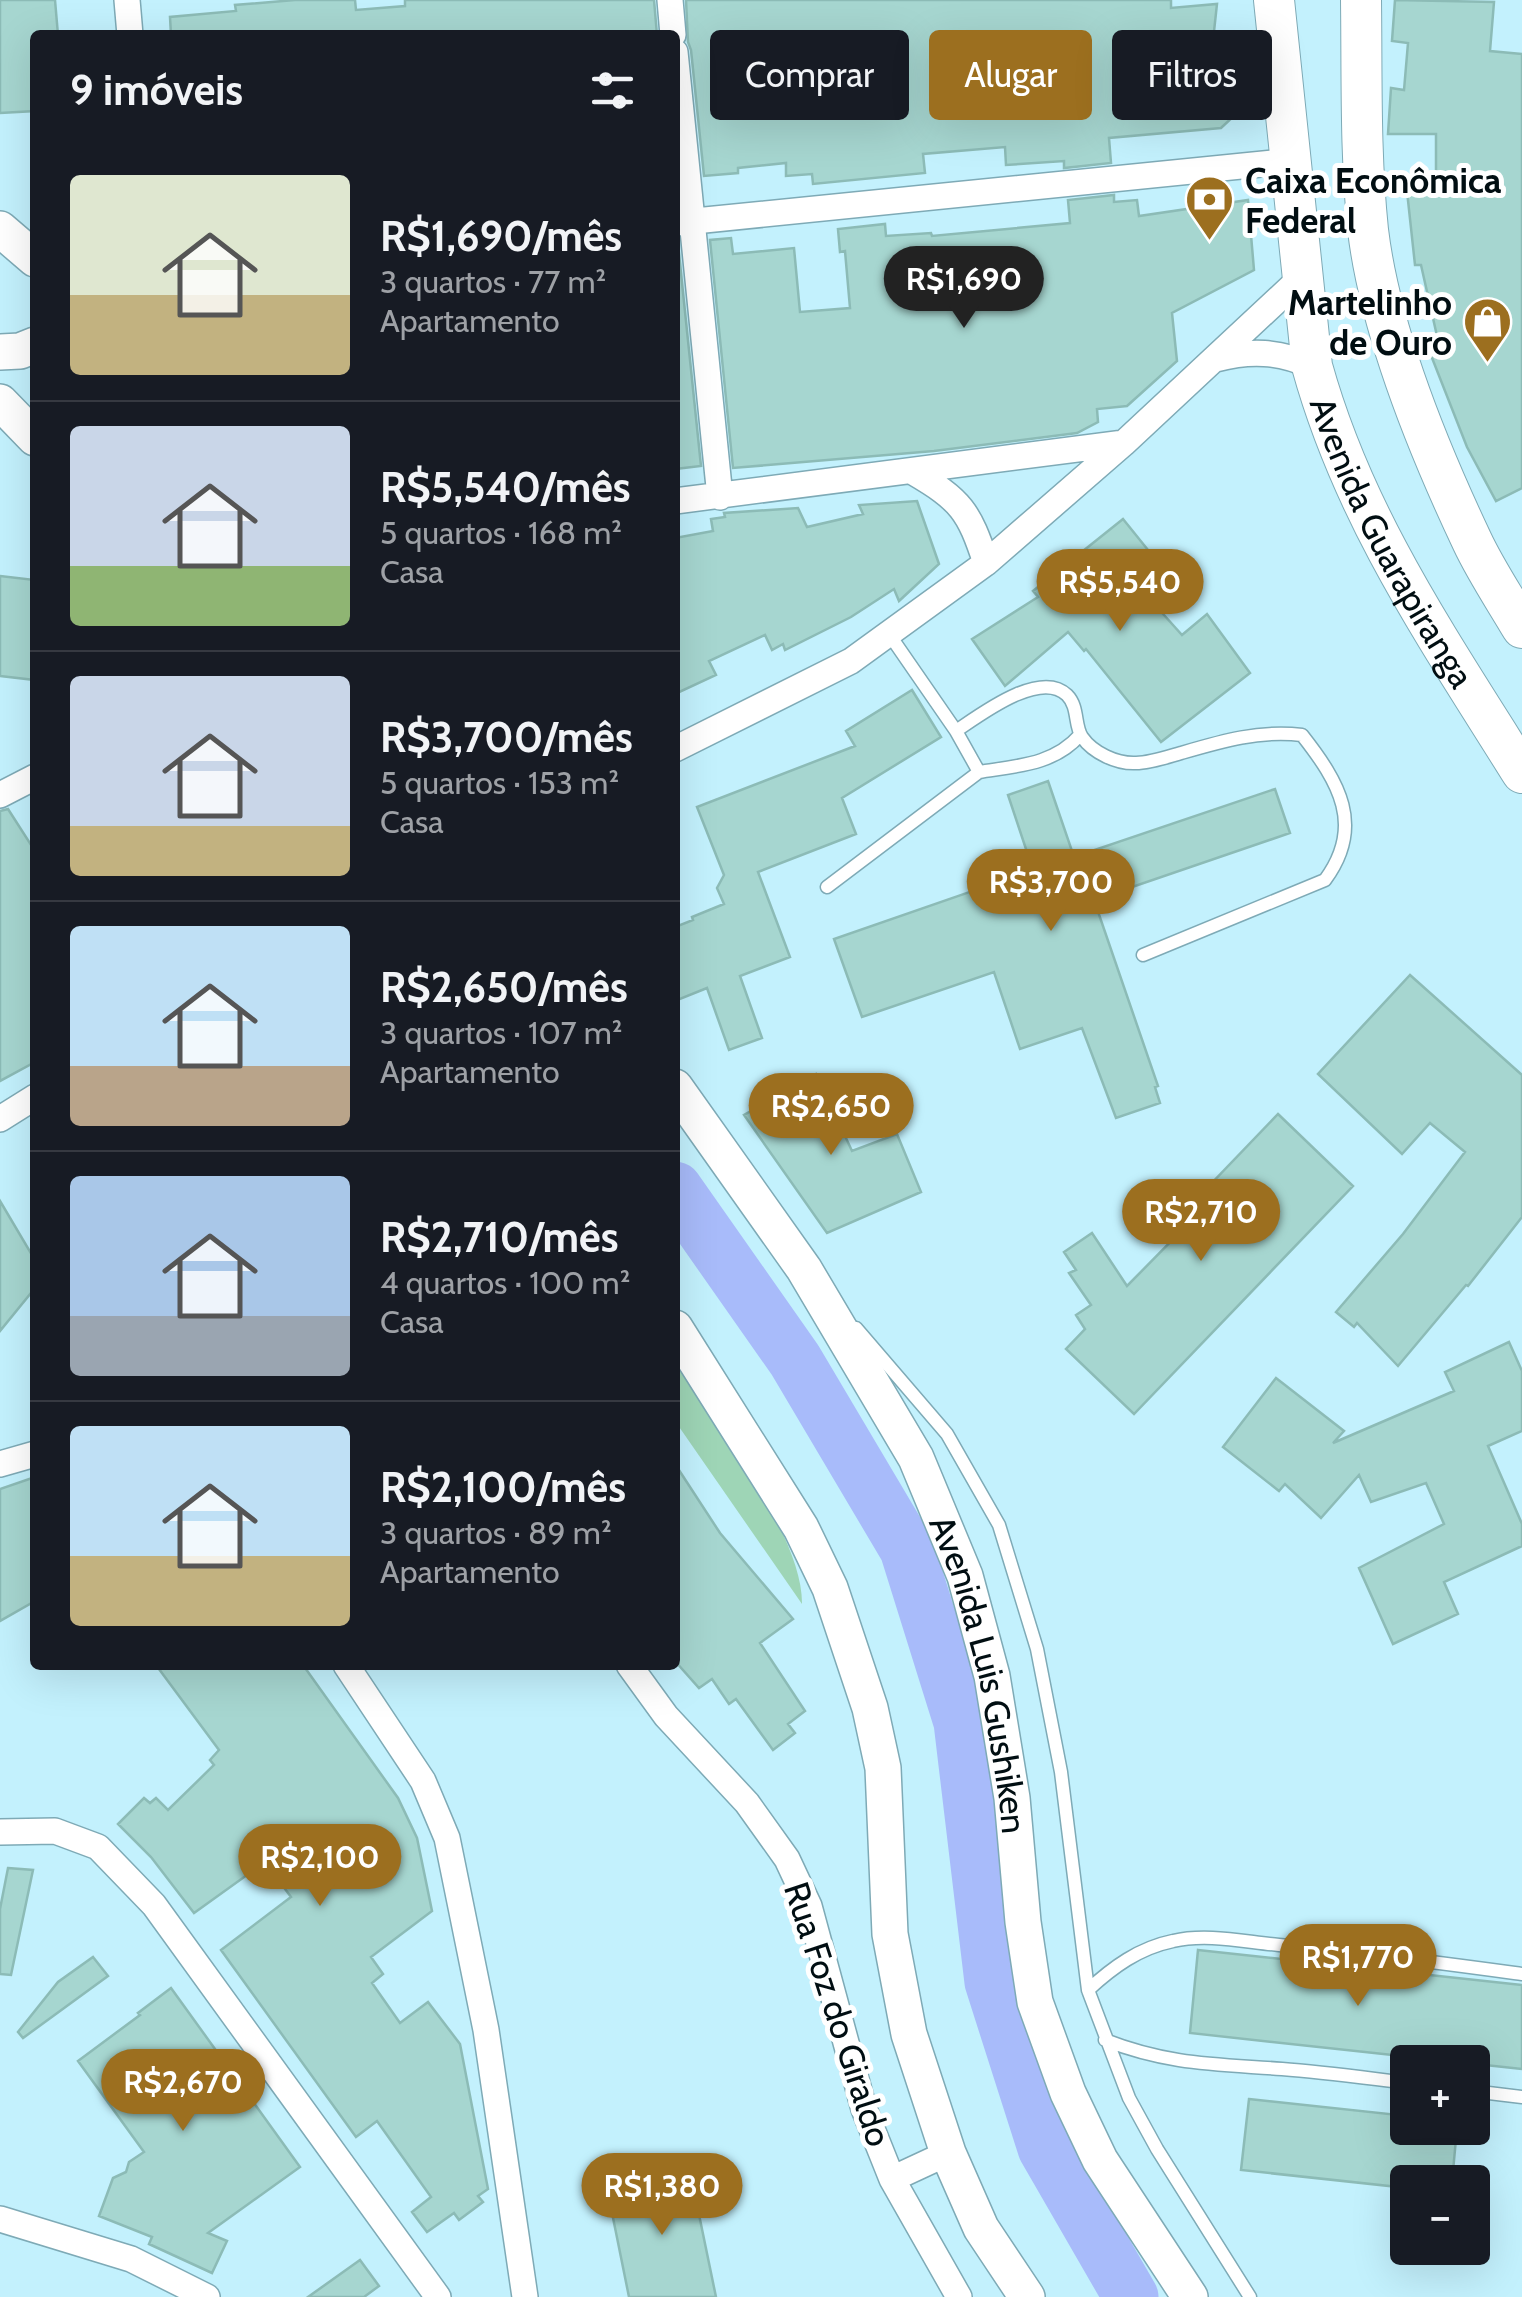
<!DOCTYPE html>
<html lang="pt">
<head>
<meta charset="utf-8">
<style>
  body { margin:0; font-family:Cabin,sans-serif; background:#20242c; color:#f1f3f6; height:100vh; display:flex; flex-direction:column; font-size:38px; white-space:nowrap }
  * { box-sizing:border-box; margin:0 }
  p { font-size:32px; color:#9ea1a6 }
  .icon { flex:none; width:55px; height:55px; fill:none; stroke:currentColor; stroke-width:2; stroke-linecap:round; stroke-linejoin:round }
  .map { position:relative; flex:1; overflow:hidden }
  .panel { position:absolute; left:30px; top:30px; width:650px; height:1640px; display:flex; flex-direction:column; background:#171b24; border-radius:10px; box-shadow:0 10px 40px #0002 }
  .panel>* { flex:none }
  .hud { position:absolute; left:710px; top:30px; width:660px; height:90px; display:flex; gap:20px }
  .tools { position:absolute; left:1390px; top:2045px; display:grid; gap:20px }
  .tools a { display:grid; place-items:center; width:100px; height:100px; border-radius:10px; background:#171b24; box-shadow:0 10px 40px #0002; font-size:50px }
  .price { position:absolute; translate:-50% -85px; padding:0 22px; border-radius:35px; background:#9c6f1f; color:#fff; font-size:32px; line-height:65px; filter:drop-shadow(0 2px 5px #0008) }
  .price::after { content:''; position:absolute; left:50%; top:60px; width:30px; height:22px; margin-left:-15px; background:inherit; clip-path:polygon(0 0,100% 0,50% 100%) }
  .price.current { background:#222; color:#fff }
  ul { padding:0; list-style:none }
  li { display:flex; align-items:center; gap:30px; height:250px; padding:0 40px }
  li+li { border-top:2px solid #363941 }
  li span { display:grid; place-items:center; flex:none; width:280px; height:200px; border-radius:10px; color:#555 }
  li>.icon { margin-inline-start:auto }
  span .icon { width:120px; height:120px; fill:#fffc; stroke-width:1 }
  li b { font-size:42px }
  h2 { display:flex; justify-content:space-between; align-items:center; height:120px; padding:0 40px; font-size:42px }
  .tag { padding:0 35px; border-radius:10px; background:#171b24; box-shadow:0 10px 40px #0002; font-size:35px; line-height:90px }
  .tag.current { background:#9c6f1f; color:#fff }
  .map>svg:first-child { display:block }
  .green { fill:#9ed5b6 }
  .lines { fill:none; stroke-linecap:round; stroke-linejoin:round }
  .river { stroke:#a8bbfa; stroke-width:55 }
  .building { fill:#a6d6d0; stroke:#8cbbb6; stroke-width:2.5 }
  .lane-casing { stroke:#7eaab6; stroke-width:15 }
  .street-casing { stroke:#7eaab6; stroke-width:28 }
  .secondary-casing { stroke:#7eaab6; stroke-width:38 }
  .primary-casing { stroke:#7eaab6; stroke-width:42 }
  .lane { stroke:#fff; stroke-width:12 }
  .street { stroke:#fff; stroke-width:25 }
  .secondary { stroke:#fff; stroke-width:35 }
  .primary { stroke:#fff; stroke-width:40 }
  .labels { text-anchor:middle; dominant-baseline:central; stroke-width:10; stroke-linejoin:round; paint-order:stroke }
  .poi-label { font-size:35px; font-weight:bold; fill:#010e12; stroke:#fff; text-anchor:start }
  .street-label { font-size:35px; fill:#010e12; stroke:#fff }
</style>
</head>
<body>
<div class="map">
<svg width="1522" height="2297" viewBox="0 0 1522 2297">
  <rect width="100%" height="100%" fill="#c3f1fd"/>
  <path class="green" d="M675 1363C714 1420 803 1536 802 1604L675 1421Z"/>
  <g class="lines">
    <path class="river" d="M675 1189 795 1360 907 1549 961 1722 992 1982 1045 2148 1131 2297"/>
  </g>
  <path class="building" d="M0 0H55L58 35H35V111L0 113Z
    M295 0H355L356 10 405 6V0H654L657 35H171L170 17 236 11 235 5Z
    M686 0H1171V8L1217 4 1210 68 1231 70 1237 113 1221 128 1109 138 1111 163 1064 168V161L1006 165 1005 147 923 154 925 173 813 184 812 174 786 176V163L738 168V173L704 176 691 50 688 42Z
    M1395 0 1494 2 1490 51 1522 54V488L1496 501 1467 447 1425 340 1437 336 1421 265H1415L1406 182H1436V134H1388L1391 88 1404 90 1408 43 1392 41Z
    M1114 195V202L1137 200 1139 216 1248 200 1254 270 1172 313 1177 361 1127 406 1097 409 1098 422 1077 433 934 451 733 468 710 240 731 238 733 254 794 248 800 312 850 308 845 251 840 252 838 229 885 224 886 236 931 233 932 236 1070 223 1068 200Z
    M675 244H678L701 466 675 469Z
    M917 501 939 564 899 601 894 589 851 617 785 650 783 644 772 650 765 635 709 661 716 675 675 694V538L713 531 711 519 725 517 724 513 798 508 807 527 863 514 859 505Z
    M1123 519 1169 576 1146 595 1182 635 1207 614 1250 673 1161 742 1086 649 1084 651 1068 632 1005 686 972 639 1038 597 1033 591Z
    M0 576 35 580V680L0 676Z
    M912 690 941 737 842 798 856 834 758 872 790 957 740 976 762 1038 729 1050 707 988 675 1001V927L693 920 692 917 724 904 717 888 724 875 697 807 855 746 846 731Z
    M1048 781 1074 857 1275 789 1290 833 1094 900 1158 1086 1155 1087 1160 1103 1116 1118 1082 1028 1020 1049 994 972 862 1017 834 939 1033 870 1008 795Z
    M8 809 35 851V1062L0 1081V811Z
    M1410 975 1522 1075V1217L1468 1286 1466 1285 1398 1366 1357 1323 1354 1327 1336 1312 1403 1234 1465 1152 1430 1123 1402 1154 1318 1074Z
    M816 1074 852 1151 897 1134 921 1192 827 1233 744 1115Z
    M1278 1114 1353 1186 1134 1414 1066 1349 1085 1329 1076 1315 1091 1305 1069 1273 1076 1270 1064 1252 1092 1233 1127 1286 1192 1220 1184 1212Z
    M0 1201 35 1260V1288L0 1331Z
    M1509 1342 1522 1371V1431L1488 1446 1522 1524V1546L1444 1582 1458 1614 1393 1644 1359 1568 1444 1524 1426 1483 1371 1502 1359 1475 1321 1518 1285 1484 1279 1491 1223 1447 1276 1378 1344 1431 1333 1443 1454 1391 1445 1372Z
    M675 1464 720 1533 793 1619 760 1643 805 1711 788 1724 795 1733 773 1750 736 1699 729 1704 712 1679 699 1688 675 1661Z
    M35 1477V1601L0 1621V1489Z
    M156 1665H303L398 1798 417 1838 432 1911 371 1957 383 1974 372 1983 400 2023 428 2002 460 2044 488 2189 478 2196 483 2202 459 2220 454 2213 427 2232 412 2212 431 2197 377 2121 356 2137 221 1950 291 1897 265 1862 194 1913 151 1857 118 1824 144 1798 150 1803 156 1798 168 1810 214 1765 210 1760 219 1750Z
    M8 1868 33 1870 11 1975 0 1974V1909Z
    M1198 1950 1522 1985V2069L1190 2033Z
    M93 1957 108 1976 23 2038 18 2032 58 1982Z
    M171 1988 300 2167 208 2233 227 2241 212 2273 149 2244 152 2237 99 2216 113 2178 126 2172 129 2162 144 2152 78 2061 140 2015 138 2013Z
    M1249 2099 1408 2116V2128H1457L1452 2182H1408V2188L1241 2170Z
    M690 2171 716 2297H629L607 2188Z
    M360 2260 379 2286 364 2297H308Z"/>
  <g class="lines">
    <defs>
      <path id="lane" d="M889 634 956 731 979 772C1016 766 1054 765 1080 735
        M956 731C980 715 1040 669 1067 695 1079 707 1074 725 1082 737 1093 753 1117 764 1136 763 1150 763 1167 757 1181 753 1222 741 1259 730 1302 735 1339 782 1365 826 1325 880L1143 955
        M827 887 979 772
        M856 1328 947 1434 999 1525 1037 1649 1061 1772 1088 1990 1129 2098 1157 2149 1250 2297
        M1088 1990C1113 1967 1139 1948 1173 1941 1207 1933 1245 1942 1279 1945 1361 1952 1441 1963 1522 1974
        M1105 2040C1169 2065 1216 2064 1282 2069 1324 2072 1366 2078 1408 2083
        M1472 2091 1522 2097"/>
      <path id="street" d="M127 0 130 35
        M670 0 673 35
        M675 52 720 497
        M675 223 1292 161
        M1216 359C1250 350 1279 351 1312 366
        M913 472C961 500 969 511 986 563
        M675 501 1124 443
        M675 749 851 661 986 563 1124 443 1303 276
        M0 795 35 777
        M0 1119 35 1097
        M0 1464 35 1454
        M346 1665 423 1781 447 1838 486 2030 525 2297
        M629 1665 666 1716 747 1803 787 1859 809 1906 864 2109 892 2179 959 2297
        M0 1832 55 1831 98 1847 154 1905 438 2297
        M892 2179 948 2153
        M0 2219 131 2259 207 2297"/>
      <g id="secondary">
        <path d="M0 229 35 259"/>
        <path d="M0 352 20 351 35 345"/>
        <path d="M0 402 35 438"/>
        <path id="s1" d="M675 1087 804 1269 916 1458 965 1576 992 1676 1012 1798 1023 1922 1035 2002 1068 2093 1100 2160 1190 2297"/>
        <path d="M675 1328 801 1528 830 1588 870 1708 883 1768 890 1934 909 2034 948 2153 981 2228 1027 2297"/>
      </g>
      <g id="primary">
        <path id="s2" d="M1274 0 1312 366C1354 518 1439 640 1522 773"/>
        <path d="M1361 0C1362 76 1360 154 1368 230 1380 330 1429 450 1472 541 1486 571 1505 599 1522 628"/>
      </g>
    </defs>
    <use href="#lane" class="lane-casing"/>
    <use href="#street" class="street-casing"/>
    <use href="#secondary" class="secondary-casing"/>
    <use href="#primary" class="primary-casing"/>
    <use href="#lane" class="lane"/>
    <use href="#street" class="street"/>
    <use href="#secondary" class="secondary"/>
    <use href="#primary" class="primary"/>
  </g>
  <defs>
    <symbol id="bank-pin" viewBox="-11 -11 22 30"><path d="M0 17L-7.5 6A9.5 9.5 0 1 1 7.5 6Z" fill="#9c6f1f" stroke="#fff"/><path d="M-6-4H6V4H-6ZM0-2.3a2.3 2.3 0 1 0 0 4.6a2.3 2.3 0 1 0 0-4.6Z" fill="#fff"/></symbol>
    <symbol id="shop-pin" viewBox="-11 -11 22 30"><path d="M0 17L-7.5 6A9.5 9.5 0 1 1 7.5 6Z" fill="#9c6f1f" stroke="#fff"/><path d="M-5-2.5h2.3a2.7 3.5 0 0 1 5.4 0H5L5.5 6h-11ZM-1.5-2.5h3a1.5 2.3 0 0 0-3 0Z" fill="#fff"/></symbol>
  </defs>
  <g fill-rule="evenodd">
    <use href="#bank-pin" x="1182" y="172" width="55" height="75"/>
    <use href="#shop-pin" x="1460" y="294" width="55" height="75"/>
  </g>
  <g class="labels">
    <g class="poi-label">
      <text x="1245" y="180">Caixa Econômica<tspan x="1245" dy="40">Federal</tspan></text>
      <text x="1452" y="302" text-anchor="end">Martelinho<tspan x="1452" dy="40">de Ouro</tspan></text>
    </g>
    <g class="street-label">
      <text stroke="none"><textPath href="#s2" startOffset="562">Avenida Guarapiranga</textPath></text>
      <text stroke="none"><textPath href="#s1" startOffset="670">Avenida Luis Gushiken</textPath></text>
      <text transform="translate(838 2014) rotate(72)">Rua Foz do Giraldo</text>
    </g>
  </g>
</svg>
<div class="tools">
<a>+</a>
<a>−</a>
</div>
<b class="price current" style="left:964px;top:331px">R$1,690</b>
<b class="price" style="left:1120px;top:634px">R$5,540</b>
<b class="price" style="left:1051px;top:934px">R$3,700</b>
<b class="price" style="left:831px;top:1158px">R$2,650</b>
<b class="price" style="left:1201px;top:1264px">R$2,710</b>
<b class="price" style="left:320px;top:1909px">R$2,100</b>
<b class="price" style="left:1358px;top:2009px">R$1,770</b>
<b class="price" style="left:183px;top:2134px">R$2,670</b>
<b class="price" style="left:662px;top:2238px">R$1,380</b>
<div class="hud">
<a class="tag">Comprar</a>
<a class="tag current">Alugar</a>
<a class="tag">Filtros</a>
</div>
<section class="panel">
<h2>9 imóveis<svg class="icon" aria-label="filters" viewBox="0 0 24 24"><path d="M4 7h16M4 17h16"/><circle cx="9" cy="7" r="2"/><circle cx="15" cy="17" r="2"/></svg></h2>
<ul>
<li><span style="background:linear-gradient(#dfe7d0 60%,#c2b280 0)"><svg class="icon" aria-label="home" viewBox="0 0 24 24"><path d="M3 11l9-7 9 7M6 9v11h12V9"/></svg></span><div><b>R$1,690/mês</b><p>3 quartos · 77 m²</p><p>Apartamento</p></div></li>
<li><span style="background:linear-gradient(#c9d6e8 70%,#8fb573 0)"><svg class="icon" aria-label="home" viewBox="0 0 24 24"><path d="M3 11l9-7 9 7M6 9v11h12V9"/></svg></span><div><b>R$5,540/mês</b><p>5 quartos · 168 m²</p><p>Casa</p></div></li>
<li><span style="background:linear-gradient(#c9d6e8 75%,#c2b280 0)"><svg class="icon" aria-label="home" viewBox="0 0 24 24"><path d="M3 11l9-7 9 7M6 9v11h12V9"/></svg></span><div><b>R$3,700/mês</b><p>5 quartos · 153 m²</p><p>Casa</p></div></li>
<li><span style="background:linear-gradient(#bfe0f5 70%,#b9a48a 0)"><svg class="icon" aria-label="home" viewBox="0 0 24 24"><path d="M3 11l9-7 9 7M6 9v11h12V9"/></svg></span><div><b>R$2,650/mês</b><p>3 quartos · 107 m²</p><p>Apartamento</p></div></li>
<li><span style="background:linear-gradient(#a9c7e8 70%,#9aa5b1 0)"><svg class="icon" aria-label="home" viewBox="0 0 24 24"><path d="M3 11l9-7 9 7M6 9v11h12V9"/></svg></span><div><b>R$2,710/mês</b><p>4 quartos · 100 m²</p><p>Casa</p></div></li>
<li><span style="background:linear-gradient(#bfe0f5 65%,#c2b280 0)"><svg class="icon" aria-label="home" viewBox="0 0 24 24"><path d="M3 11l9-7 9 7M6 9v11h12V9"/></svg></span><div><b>R$2,100/mês</b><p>3 quartos · 89 m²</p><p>Apartamento</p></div></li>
</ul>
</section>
</div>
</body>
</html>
